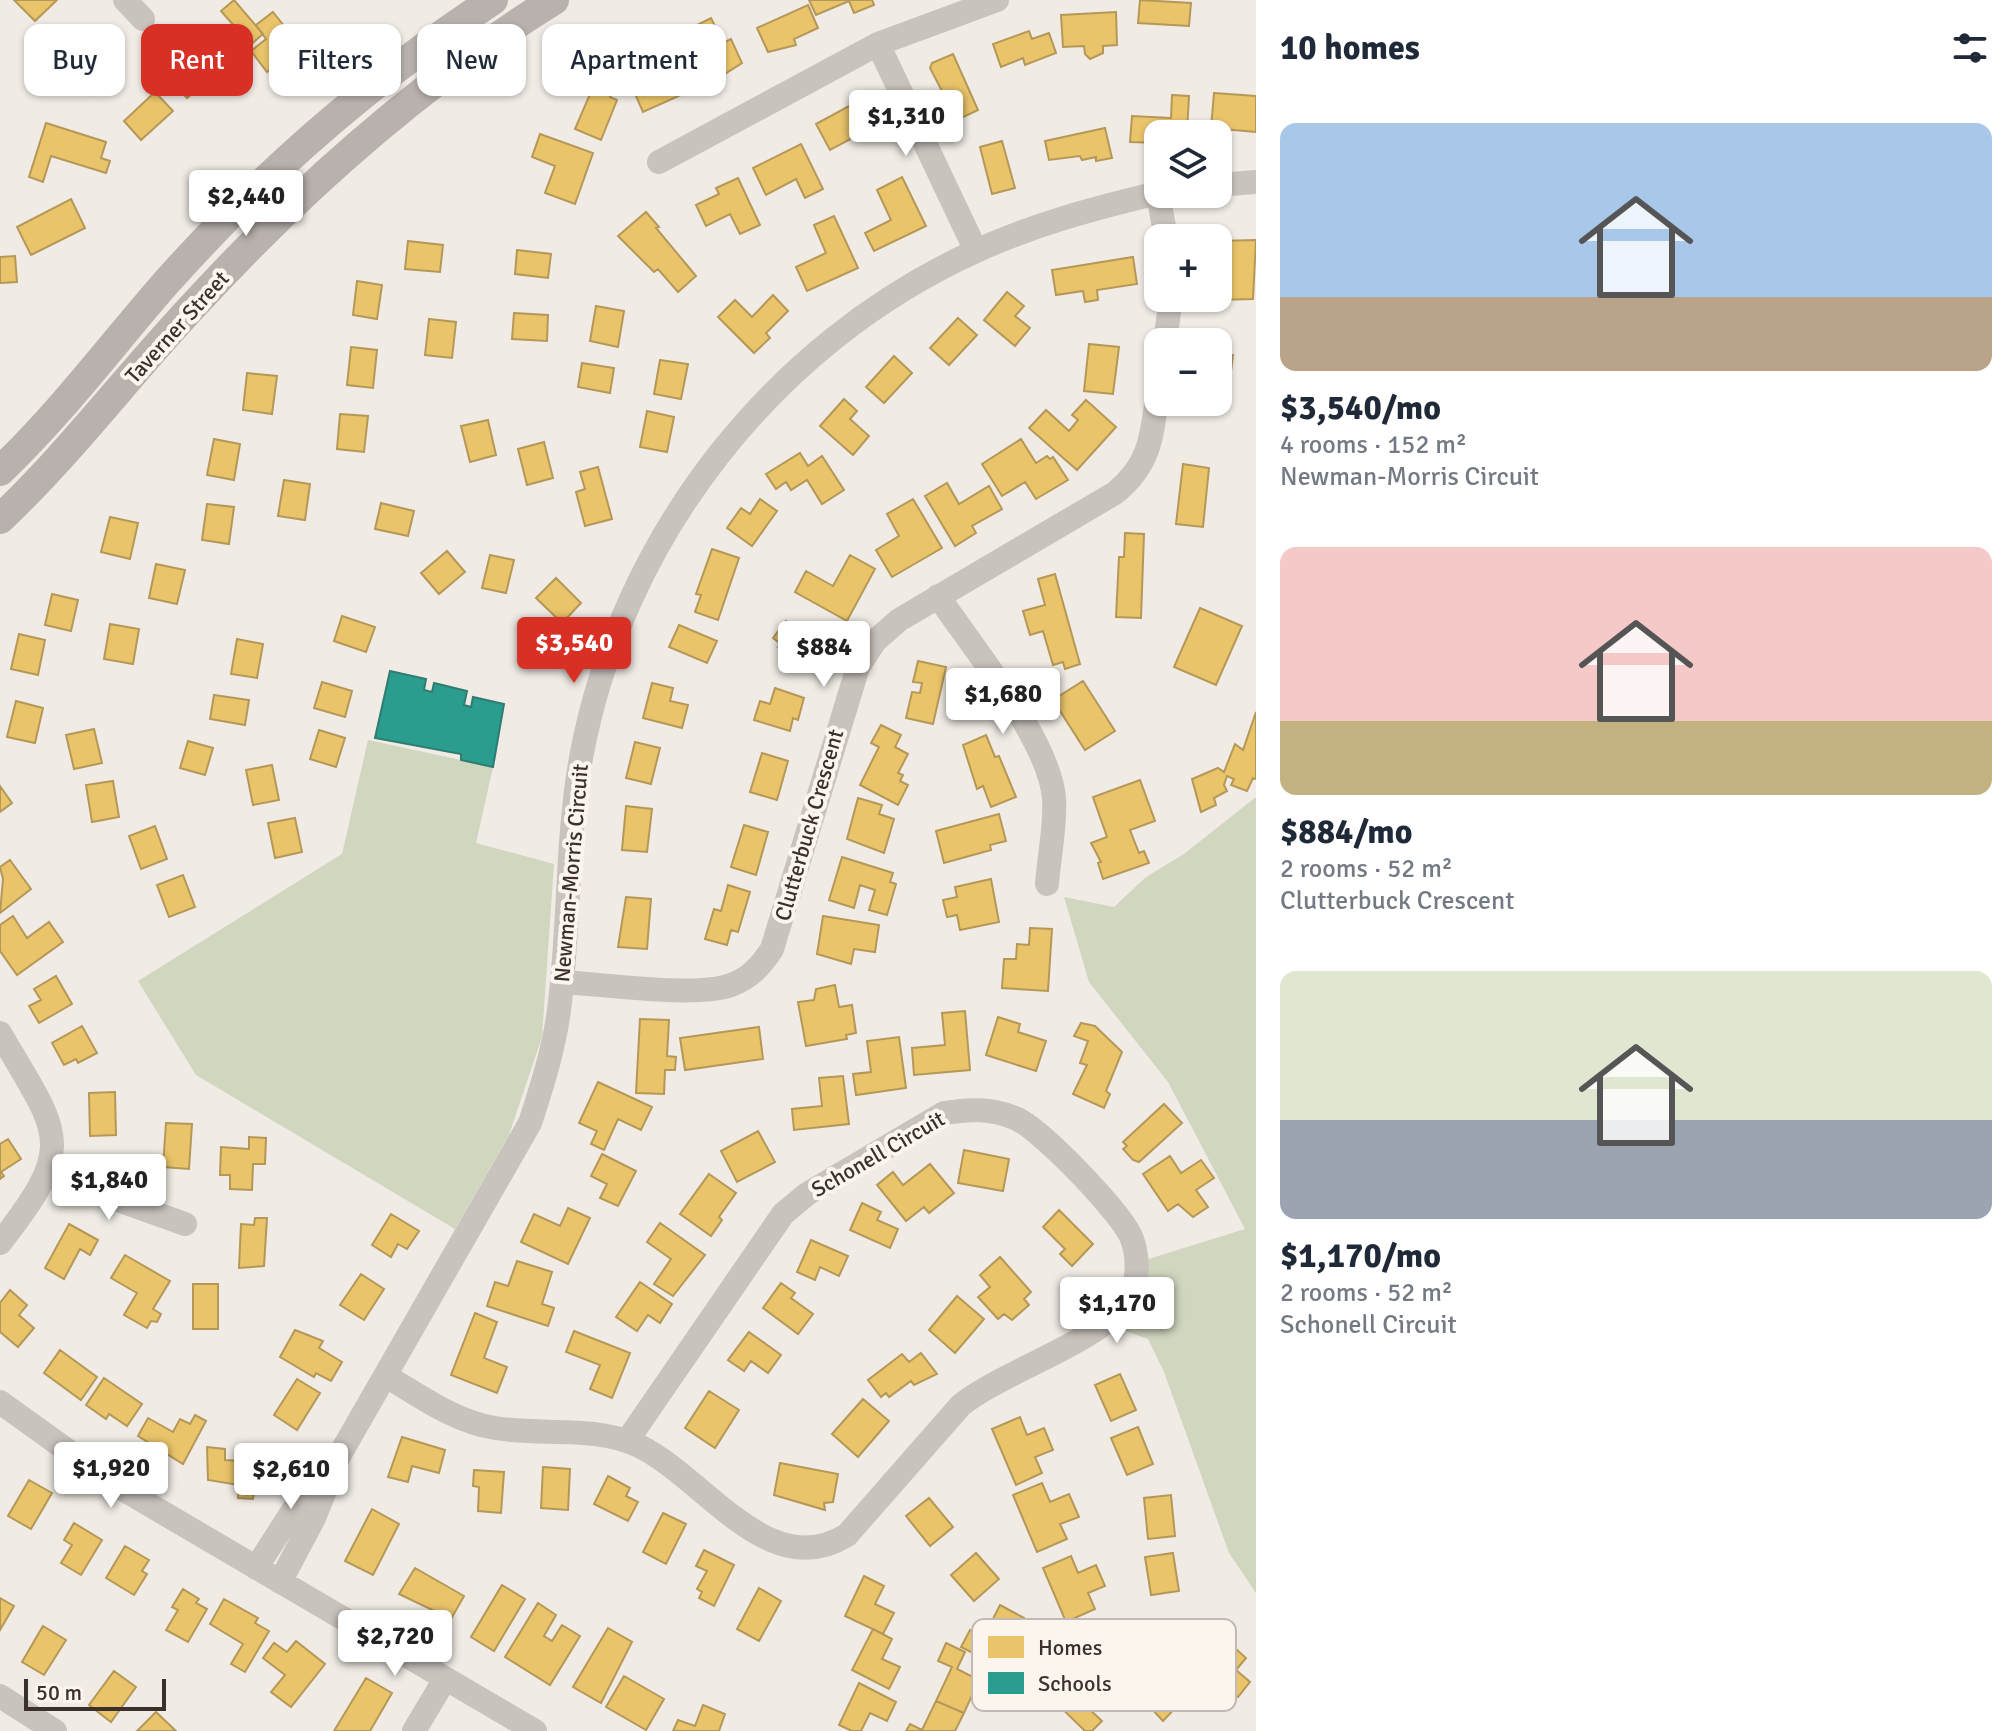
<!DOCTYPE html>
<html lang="en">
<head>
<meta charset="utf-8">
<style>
  body { margin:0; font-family:Signika,sans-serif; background:#f6f6f7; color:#1f2937; height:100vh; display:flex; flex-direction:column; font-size:30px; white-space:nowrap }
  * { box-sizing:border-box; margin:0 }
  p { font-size:26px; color:#747a83 }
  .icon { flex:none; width:44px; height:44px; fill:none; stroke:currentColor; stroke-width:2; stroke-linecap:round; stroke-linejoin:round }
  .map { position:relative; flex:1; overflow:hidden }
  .details { display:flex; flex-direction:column; background:#fff; width:760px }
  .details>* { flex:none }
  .guide { position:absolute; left:24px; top:24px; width:760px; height:72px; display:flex; gap:16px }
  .buttons { position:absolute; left:1144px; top:120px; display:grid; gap:16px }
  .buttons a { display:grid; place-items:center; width:88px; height:88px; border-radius:16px; background:#fff; box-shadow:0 2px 6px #0004; font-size:40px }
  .scale { position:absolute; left:24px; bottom:20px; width:142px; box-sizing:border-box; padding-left:8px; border:4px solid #3b302b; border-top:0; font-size:22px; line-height:28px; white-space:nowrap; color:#3b302b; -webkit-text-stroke:6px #fbf5ee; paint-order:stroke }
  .price { position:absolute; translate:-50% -68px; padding:0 18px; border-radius:8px; background:#fff; color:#222; font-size:26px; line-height:52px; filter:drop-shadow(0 2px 4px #0008) }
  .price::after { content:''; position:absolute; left:50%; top:48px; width:24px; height:18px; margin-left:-12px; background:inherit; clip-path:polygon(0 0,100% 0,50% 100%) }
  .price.current { background:#d93025; color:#fff }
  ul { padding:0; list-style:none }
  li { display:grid; align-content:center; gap:16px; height:424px; padding:0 24px }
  li span { display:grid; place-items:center; height:248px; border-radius:16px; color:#555 }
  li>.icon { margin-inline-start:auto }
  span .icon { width:144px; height:144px; fill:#fffc; stroke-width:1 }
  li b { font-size:34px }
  h2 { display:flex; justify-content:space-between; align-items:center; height:96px; padding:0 24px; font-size:34px }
  .tag { padding:0 28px; border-radius:16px; background:#fff; box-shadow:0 2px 6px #0004; font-size:28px; line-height:72px }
  .tag.current { background:#d93025; color:#fff }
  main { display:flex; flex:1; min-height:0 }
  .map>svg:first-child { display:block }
  .green { fill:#d1d6bf }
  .homes { fill:#e9c46a; stroke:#b59857; stroke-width:2 }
  .schools { fill:#2a9d8f; stroke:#2f7c71; stroke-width:2 }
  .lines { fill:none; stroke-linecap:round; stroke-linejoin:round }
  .minor { stroke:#c9c3be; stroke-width:24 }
  .major { stroke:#b8b1ad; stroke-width:30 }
  .labels { text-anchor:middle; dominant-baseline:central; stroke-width:8; stroke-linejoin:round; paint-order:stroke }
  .street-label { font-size:22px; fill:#3b302b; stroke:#fbf5ee }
  .key { fill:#fbf5ee; stroke:#c1bab4; stroke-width:2 }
  .key-label { font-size:22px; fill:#3b302b }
</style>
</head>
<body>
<main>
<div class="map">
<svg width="1256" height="1731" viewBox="0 0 1256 1731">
  <rect width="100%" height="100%" fill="#f0ebe5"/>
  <path class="green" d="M368 740 493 767 476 843 554 864 542 1037 509 1135 455 1229 196 1075 138 981 342 854Z
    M1256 797V1593L1229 1553 1164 1372 1148 1339 1112 1326 1142 1261 1245 1229 1168 1082 1089 982 1064 897 1114 907 1146 877 1184 854Z"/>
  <path class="homes" d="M14 0H57L35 21Z
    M234 0 263 34 238 56 223 39 236 28 221 11Z
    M809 0H872L874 5 854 13 849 1 816 15Z
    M1140 0 1191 3 1189 26 1138 23Z
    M808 5 818 28 794 39 796 45 768 52 757 28Z
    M273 12 300 46 267 72 251 51 266 39 256 25Z
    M1116 12 1117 45 1103 46V53L1090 59 1085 54 1084 46 1063 47 1061 15Z
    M711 18 723 43 731 39 742 63 712 82 687 30Z
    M1029 31 1032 39 1049 33 1056 53 1025 65 1023 58 1001 67 993 44Z
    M85 35 119 72 93 95 59 59Z
    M672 45 692 90 643 112 632 87 653 78 644 58Z
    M198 53 216 72 187 98 170 79Z
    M953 54 978 110 957 120 930 68 932 63Z
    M596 80 614 88 610 97 617 100 601 140 575 129Z
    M155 92 173 111 141 140 124 121Z
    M1214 93 1256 96V132L1211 128Z
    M1172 95 1189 96 1187 131 1182 134H1158V143L1130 142 1132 116 1171 118Z
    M860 100 875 126 830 150 816 124Z
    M46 123 106 142 101 158 110 161 106 173 51 156 43 182 29 177Z
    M1105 128 1112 158 1096 161V157L1082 160 1080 156 1049 160 1045 141Z
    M540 134 593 153 575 204 545 193 555 166 532 157Z
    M1002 141 1015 188 992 194 980 147Z
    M801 144 823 189 805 198 796 179 766 195 753 168Z
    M902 177 926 226 874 251 865 233 891 220 877 190Z
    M738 178 760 225 740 234 730 214 706 226 696 205 719 194 716 188Z
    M71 199 85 228 31 255 17 227Z
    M646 212 659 227 656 228 696 276 678 292 658 269 654 272 618 236Z
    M834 216 858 268 807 291 796 267 826 253 814 225Z
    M1256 240 1253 299 1216 300 1218 285H1224V264H1218V241Z
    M408 241 443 245 440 272 405 269Z
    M517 250 551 254 548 278 515 274Z
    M15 256 17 282 0 283V257Z
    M1133 257 1137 284 1097 290 1098 300 1085 302 1083 291 1056 295 1052 270Z
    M357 281 382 285 377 319 353 315Z
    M1007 292 1024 306 1015 316 1030 328 1015 346 984 320Z
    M773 295 788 311 766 333 770 338 754 353 718 317 735 300 752 317Z
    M596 306 624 311 618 347 590 341Z
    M514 313 548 315 547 341 512 339Z
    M958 318 977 335 949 365 930 348Z
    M429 319 456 322 452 358 425 355Z
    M1089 344 1119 347 1113 394 1084 391Z
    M351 347 377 350 373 388 347 385Z
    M1218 353 1233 355 1228 395 1218 394Z
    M894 356 912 373 884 403 866 387Z
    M660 360 688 364 681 399 654 394Z
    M582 363 614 368 610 393 578 387Z
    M247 373 277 376 272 414 243 410Z
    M844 399 857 411 850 419 869 436 853 455 820 426Z
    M1086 400 1116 427 1077 470 1029 428 1046 410 1069 431 1078 420 1072 415Z
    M1192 402H1217L1216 415 1191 412Z
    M647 411 674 417 667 452 640 447Z
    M340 414 368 416 364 452 337 449Z
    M488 420 496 455 470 462 461 426Z
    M214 439 240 444 234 480 207 475Z
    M1021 439 1036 463 1047 456 1050 459 1053 457 1068 480 1036 499 1025 482 1002 496 982 464Z
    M544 442 553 478 527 485 518 449Z
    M800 453 808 466 822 456 844 490 822 504 807 480 791 490 786 482 776 489 766 474Z
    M1183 464 1209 468 1203 527 1176 524Z
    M598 467 612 519 585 526 576 492 585 489 580 472Z
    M284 480 310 484 305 520 278 516Z
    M947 483 959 504 989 486 1002 509 972 526 976 533 955 546 925 496Z
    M760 499 777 511 752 546 727 528 741 508 750 514Z
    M913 499 942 548 892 577 876 550 899 536 887 514Z
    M381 503 414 511 408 536 375 529Z
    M207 504 234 507 229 544 202 540Z
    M110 517 138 523 130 559 101 552Z
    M1125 533 1144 534 1141 618 1116 617 1119 557H1124Z
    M712 549 739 558 718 620 695 612 701 595 696 594Z
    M447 551 465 572 439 594 421 573Z
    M490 555 514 560 506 593 482 588Z
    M850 555 875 569 847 621 795 592 806 571 833 586Z
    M156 564 185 570 177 604 149 598Z
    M1055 574 1080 664 1065 669 1063 662 1053 665 1043 631 1030 635 1023 611 1045 605 1038 579Z
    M556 578 581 603 562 623 536 598Z
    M52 594 78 600 71 631 45 625Z
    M1200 608 1242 626 1216 685 1174 667Z
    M342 616 375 627 366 652 334 641Z
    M786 621 805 635 812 625 824 634 803 663 778 647 781 644 773 638Z
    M110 624 139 629 133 664 104 659Z
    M679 625 717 641 707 663 669 647Z
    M19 634 45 640 38 675 11 669Z
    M237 639 263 644 257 678 231 674Z
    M918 661 946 667 933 724 906 718 912 692 920 693 922 683 913 682Z
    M1083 681 1115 731 1085 750 1053 700Z
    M322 682 352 691 345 717 314 708Z
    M652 683 673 688 670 701 688 705 682 728 643 718Z
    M775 688 804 698 798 720 793 718 790 731 754 720 760 701 770 704Z
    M214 695 249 700 245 725 210 719Z
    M16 701 43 708 35 743 7 737Z
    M1256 712V779L1253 778 1247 791 1231 785 1234 779 1227 776 1224 785 1227 791 1214 798 1216 805 1201 812 1192 779 1218 768 1224 772 1235 744 1243 750Z
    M881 725 901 735 895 747 908 754 898 773 903 775 900 781 908 785 898 805 860 785 879 747 871 743Z
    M94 729 102 763 74 769 66 735Z
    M319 730 345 738 336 767 310 759Z
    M986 735 995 757 999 756 1016 797 991 807 983 786 977 789 963 745Z
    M188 741 213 748 205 775 180 768Z
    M635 742 660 748 651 784 626 778Z
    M762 753 788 761 777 800 750 792Z
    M272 765 279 800 253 805 246 770Z
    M1140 780 1155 821 1130 830 1139 853 1144 851 1149 863 1103 879 1098 863 1101 862 1091 843 1107 837 1093 797Z
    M113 781 119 817 92 822 86 785Z
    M0 786 12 803 0 812Z
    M858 798 882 805 879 814 894 819 884 853 847 839Z
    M626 806 652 809 647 852 622 850Z
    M999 814 1006 841 990 845 991 850 944 863 936 831Z
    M295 818 302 852 275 858 268 823Z
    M744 825 768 832 756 875 731 867Z
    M155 826 167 859 141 869 129 836Z
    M842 857 893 873 890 882 896 884 887 915 869 910 875 890 860 885 854 908 829 900Z
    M10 860 31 889 0 913 3 879 0 867Z
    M183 875 195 907 169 917 157 885Z
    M991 879 999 922 960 930 957 915 947 917 943 900 957 897 955 887Z
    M728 885 750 892 738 932 731 930 727 945 705 939 714 909 721 911Z
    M626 897 651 899 647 949 618 947Z
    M13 916 27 938 49 922 63 942 17 975 0 951V925Z
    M823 916 879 925 875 952 854 949 851 964 817 954Z
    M1030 928 1052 929 1048 991 1002 988 1004 959H1016L1017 944 1029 945Z
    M56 976 72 1004 39 1023 29 1006 41 1000 34 989Z
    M835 985 839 1007 852 1005 856 1033 846 1035 847 1039 806 1046 798 1002 814 1000 816 989Z
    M965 1011 970 1070 914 1075 912 1048 945 1045 942 1013Z
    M998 1017 1020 1024 1018 1032 1046 1041 1036 1071 986 1055Z
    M640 1019 669 1020 667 1056 676 1057 675 1070H665L664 1094 636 1093Z
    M1081 1023 1095 1026 1122 1052 1106 1091 1110 1094 1104 1108 1073 1094 1087 1065 1080 1063 1088 1041 1074 1036Z
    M82 1026 97 1053 78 1063 76 1059 64 1065 52 1043Z
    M759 1027 763 1059 685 1070 680 1038Z
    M899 1037 906 1088 856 1095 853 1074 871 1072 867 1041Z
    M843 1076 849 1124 794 1130 792 1109 822 1106 819 1078Z
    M598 1082 652 1107 641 1130 618 1119 604 1150 591 1144 597 1131 579 1123Z
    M115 1092 116 1135 90 1136 89 1093Z
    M1164 1104 1182 1123 1139 1162 1133 1160 1123 1149 1127 1146 1123 1142Z
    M166 1123 192 1124 189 1169 163 1167Z
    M758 1131 775 1162 737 1182 721 1151Z
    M249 1137 266 1138 265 1164H253L252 1190 230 1189V1175H220L221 1147 249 1149Z
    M8 1139 21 1159 1 1172 4 1176 0 1179V1144Z
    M964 1150 1009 1159 1003 1191 958 1183Z
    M602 1154 636 1171 618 1206 600 1198 607 1184 591 1176Z
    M1170 1156 1181 1173 1201 1160 1214 1178 1196 1190 1208 1207 1193 1217 1178 1204 1168 1211 1143 1174Z
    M930 1164 954 1193 929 1213 924 1207 906 1221 877 1185 893 1172 903 1185Z
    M709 1174 736 1193 719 1217 722 1220 711 1236 680 1214Z
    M862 1203 881 1212 877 1220 898 1229 890 1248 850 1230Z
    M568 1208 590 1218 568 1264 521 1242 534 1214 560 1226Z
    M1059 1210 1093 1244 1072 1266 1060 1254 1065 1249 1043 1227Z
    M391 1214 419 1231 407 1249 398 1244 391 1257 372 1245Z
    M255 1218H267L264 1266 239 1268 241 1224 254 1225Z
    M660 1223 705 1255 673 1296 654 1284 671 1259 647 1242Z
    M69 1224 98 1240 90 1255 80 1249 64 1279 45 1268Z
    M811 1240 848 1256 839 1276 820 1267 815 1280 797 1272Z
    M125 1255 170 1281 153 1309 161 1314 157 1322 151 1321 147 1328 124 1315 137 1293 111 1278Z
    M1000 1257 1031 1292 1024 1299 1029 1305 1012 1320 1004 1314 998 1319 978 1297 990 1287 980 1275Z
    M517 1261 552 1272 542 1304 554 1308 548 1326 487 1306 495 1282 508 1286Z
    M361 1274 384 1289 364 1320 340 1305Z
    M640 1282 672 1304 660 1323 648 1315 637 1331 616 1317Z
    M781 1283 795 1293 791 1298 813 1314 798 1334 763 1308Z
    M193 1284H218V1329H193Z
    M10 1290 27 1305 19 1315 34 1328 18 1347 0 1332V1303Z
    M957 1296 984 1319 955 1353 929 1330Z
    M475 1313 497 1322 484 1358 507 1367 497 1393 451 1375Z
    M295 1330 323 1341 319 1348 342 1362 331 1381 316 1373 314 1377 280 1357Z
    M574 1331 630 1353 612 1398 590 1389 600 1365 566 1352Z
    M749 1332 781 1355 768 1373 751 1361 744 1371 728 1360Z
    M60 1350 97 1377 81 1400 44 1373Z
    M921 1353 937 1374 914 1385 911 1381 889 1397 886 1393 881 1397 868 1380 902 1354 909 1362Z
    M1120 1374 1136 1410 1111 1421 1095 1385Z
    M104 1378 142 1404 127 1426 109 1414 106 1419 86 1405Z
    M297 1379 320 1393 297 1430 274 1415Z
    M709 1391 739 1410 715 1448 685 1428Z
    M863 1399 889 1421 858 1457 832 1434Z
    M195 1415 206 1421 183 1464 138 1436 148 1418 173 1432 180 1419 190 1424Z
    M1020 1417 1027 1435 1044 1428 1053 1450 1035 1457 1042 1473 1016 1485 992 1429Z
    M1138 1427 1153 1464 1127 1475 1111 1438Z
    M402 1437 445 1450 439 1473 412 1466 408 1482 388 1477Z
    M207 1447 225 1449V1460L242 1461 243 1451H257L253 1499 238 1498 239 1485 208 1480Z
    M780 1463 838 1474 833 1502 824 1503 825 1510 774 1495Z
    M543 1467 570 1469 568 1510 541 1508Z
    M474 1470 504 1472 501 1513 478 1511 479 1487 473 1486Z
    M608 1476 630 1488 626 1496 638 1502 628 1521 594 1504Z
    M29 1480 52 1493 31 1529 8 1516Z
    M1042 1483 1050 1502 1069 1494 1079 1517 1060 1524 1067 1539 1037 1552 1013 1495Z
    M1171 1495 1175 1536 1148 1539 1144 1498Z
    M929 1498 953 1527 930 1546 906 1516Z
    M372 1509 399 1524 373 1575 345 1561Z
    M663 1513 686 1524 666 1564 643 1552Z
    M74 1523 102 1540 81 1575 61 1563 72 1545 64 1540Z
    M125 1546 149 1560 142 1571 147 1574 134 1595 106 1578Z
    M704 1550 734 1565 714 1606 699 1598 702 1592 697 1589 707 1571 696 1566Z
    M976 1553 999 1579 974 1601 951 1575Z
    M1173 1553 1179 1591 1151 1595 1145 1557Z
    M1071 1556 1078 1573 1096 1565 1105 1586 1088 1593 1095 1609 1066 1622 1043 1568Z
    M415 1568 464 1596 451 1619 399 1594Z
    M864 1576 884 1586 875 1604 894 1613 883 1634 845 1616Z
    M502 1585 525 1599 494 1651 471 1637Z
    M759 1588 781 1601 759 1641 737 1629Z
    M183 1589 199 1599 196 1603 207 1609 188 1642 166 1630 178 1610 172 1607Z
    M0 1598 14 1606 0 1630Z
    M224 1599 258 1618 255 1623 269 1631 245 1672 231 1664 243 1644 210 1624Z
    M538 1603 556 1615 544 1636 552 1641 562 1625 580 1636 550 1685 505 1657Z
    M1000 1605 1024 1618 1008 1650 989 1640 981 1657 961 1647 970 1630 984 1636Z
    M43 1626 66 1640 44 1675 22 1662Z
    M608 1628 632 1642 601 1703 573 1687Z
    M873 1629 892 1639 882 1659 900 1667 889 1689 852 1670Z
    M1225 1639 1246 1658 1236 1670 1250 1682 1238 1697 1223 1684 1226 1681 1198 1656 1210 1642 1217 1648Z
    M296 1641 325 1664 291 1707 271 1692 285 1675 263 1658 274 1643 287 1652Z
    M946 1643 965 1652 957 1669 979 1680 964 1713 936 1701 952 1667 938 1661Z
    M1150 1660 1172 1681 1163 1691 1178 1705 1163 1721 1123 1678 1135 1665 1140 1670Z
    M1071 1670 1098 1696 1087 1707 1102 1721 1092 1731H1085L1048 1695Z
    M114 1671 136 1687 111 1722 89 1705Z
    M624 1676 664 1699 646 1730 606 1707Z
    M366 1678 392 1693 370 1731H334Z
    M859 1683 896 1702 887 1721 870 1713 861 1731H852L839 1725Z
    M936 1701 964 1713 955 1731H906L910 1724 922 1730Z
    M703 1705 725 1714 719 1731H673L678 1720 695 1726Z
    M156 1712 176 1731H137Z"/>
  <path class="schools" d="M390 671 426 679 424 690 432 692 434 683 467 691 464 705 471 707 473 697 504 704 493 767 461 760V754L375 738Z"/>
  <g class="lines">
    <path class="minor" d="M125 0 143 19
      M878 44 976 251
      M659 162 878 44 997 0
      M1218 185 1256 182
      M1158 194 1166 238
      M1165 342 1171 298
      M938 596C972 647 1049 739 1054 798 1056 825 1049 856 1047 884
      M562 982C603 984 695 998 731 985 750 978 761 966 772 949L858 667 875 641 899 620 1115 493C1152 463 1152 434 1158 389
      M0 1033C59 1135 79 1143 0 1243
      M48 1175 185 1224
      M386 1376C420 1396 455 1422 495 1428 542 1436 595 1425 639 1446 705 1478 769 1584 847 1535L961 1405C1006 1370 1096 1343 1126 1303 1139 1285 1139 1259 1132 1239 1123 1214 1040 1128 1015 1118 991 1108 969 1109 944 1113L807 1194 783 1214 627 1441
      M0 1402 114 1484 535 1731
      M256 1568 301 1498 332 1463
      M280 1582 314 1518 339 1456 530 1123C542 1086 554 1049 559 1010 570 926 566 841 581 758 621 538 773 343 976 251 1035 224 1095 208 1158 193
      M0 1696 55 1731
      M414 1731 445 1679"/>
    <path class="major" d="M0 471C60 414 110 347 164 285 260 177 372 79 493 0
      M0 519C71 452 128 375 195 304 302 188 420 83 554 0"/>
  </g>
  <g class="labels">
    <g class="street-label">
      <text transform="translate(177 327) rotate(-48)">Taverner Street</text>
      <text transform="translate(809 825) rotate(-74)">Clutterbuck Crescent</text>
      <text transform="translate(571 873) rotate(-85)">Newman-Morris Circuit</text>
      <text transform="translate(878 1154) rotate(-30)">Schonell Circuit</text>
    </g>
  </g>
  <rect x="972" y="1619" width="264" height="92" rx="12" class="key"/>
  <rect x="988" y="1636" width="36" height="22" fill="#e9c46a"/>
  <rect x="988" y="1672" width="36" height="22" fill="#2a9d8f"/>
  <g class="key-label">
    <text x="1038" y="1655">Homes</text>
    <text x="1038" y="1691">Schools</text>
  </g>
</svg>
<div class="buttons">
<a><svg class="icon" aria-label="layers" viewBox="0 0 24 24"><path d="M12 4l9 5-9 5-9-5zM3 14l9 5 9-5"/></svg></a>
<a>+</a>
<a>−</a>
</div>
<div class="scale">50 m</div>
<b class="price" style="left:906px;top:158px">$1,310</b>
<b class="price" style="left:246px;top:238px">$2,440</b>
<b class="price current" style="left:574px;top:685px">$3,540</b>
<b class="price" style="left:824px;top:689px">$884</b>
<b class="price" style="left:1003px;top:736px">$1,680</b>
<b class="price" style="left:109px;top:1222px">$1,840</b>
<b class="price" style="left:1117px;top:1345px">$1,170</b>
<b class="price" style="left:111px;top:1510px">$1,920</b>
<b class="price" style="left:291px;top:1511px">$2,610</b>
<b class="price" style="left:395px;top:1678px">$2,720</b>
<div class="guide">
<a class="tag">Buy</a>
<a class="tag current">Rent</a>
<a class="tag">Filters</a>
<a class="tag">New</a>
<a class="tag">Apartment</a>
</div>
</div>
<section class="details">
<h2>10 homes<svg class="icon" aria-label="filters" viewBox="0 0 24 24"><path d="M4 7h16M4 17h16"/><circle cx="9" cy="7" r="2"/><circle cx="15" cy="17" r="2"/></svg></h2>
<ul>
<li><span style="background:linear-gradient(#a9c7e8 70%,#b9a48a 0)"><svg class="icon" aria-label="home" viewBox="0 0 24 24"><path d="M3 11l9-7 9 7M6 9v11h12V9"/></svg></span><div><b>$3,540/mo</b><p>4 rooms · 152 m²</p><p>Newman-Morris Circuit</p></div></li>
<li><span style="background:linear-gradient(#f6c9c9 70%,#c2b280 0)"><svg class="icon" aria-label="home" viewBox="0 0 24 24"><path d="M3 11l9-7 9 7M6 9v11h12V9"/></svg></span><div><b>$884/mo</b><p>2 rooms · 52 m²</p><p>Clutterbuck Crescent</p></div></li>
<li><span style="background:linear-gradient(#dfe7d0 60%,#9aa5b1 0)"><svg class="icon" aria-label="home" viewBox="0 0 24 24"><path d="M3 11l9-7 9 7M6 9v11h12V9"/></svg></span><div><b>$1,170/mo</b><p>2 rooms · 52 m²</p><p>Schonell Circuit</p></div></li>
</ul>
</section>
</main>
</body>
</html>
